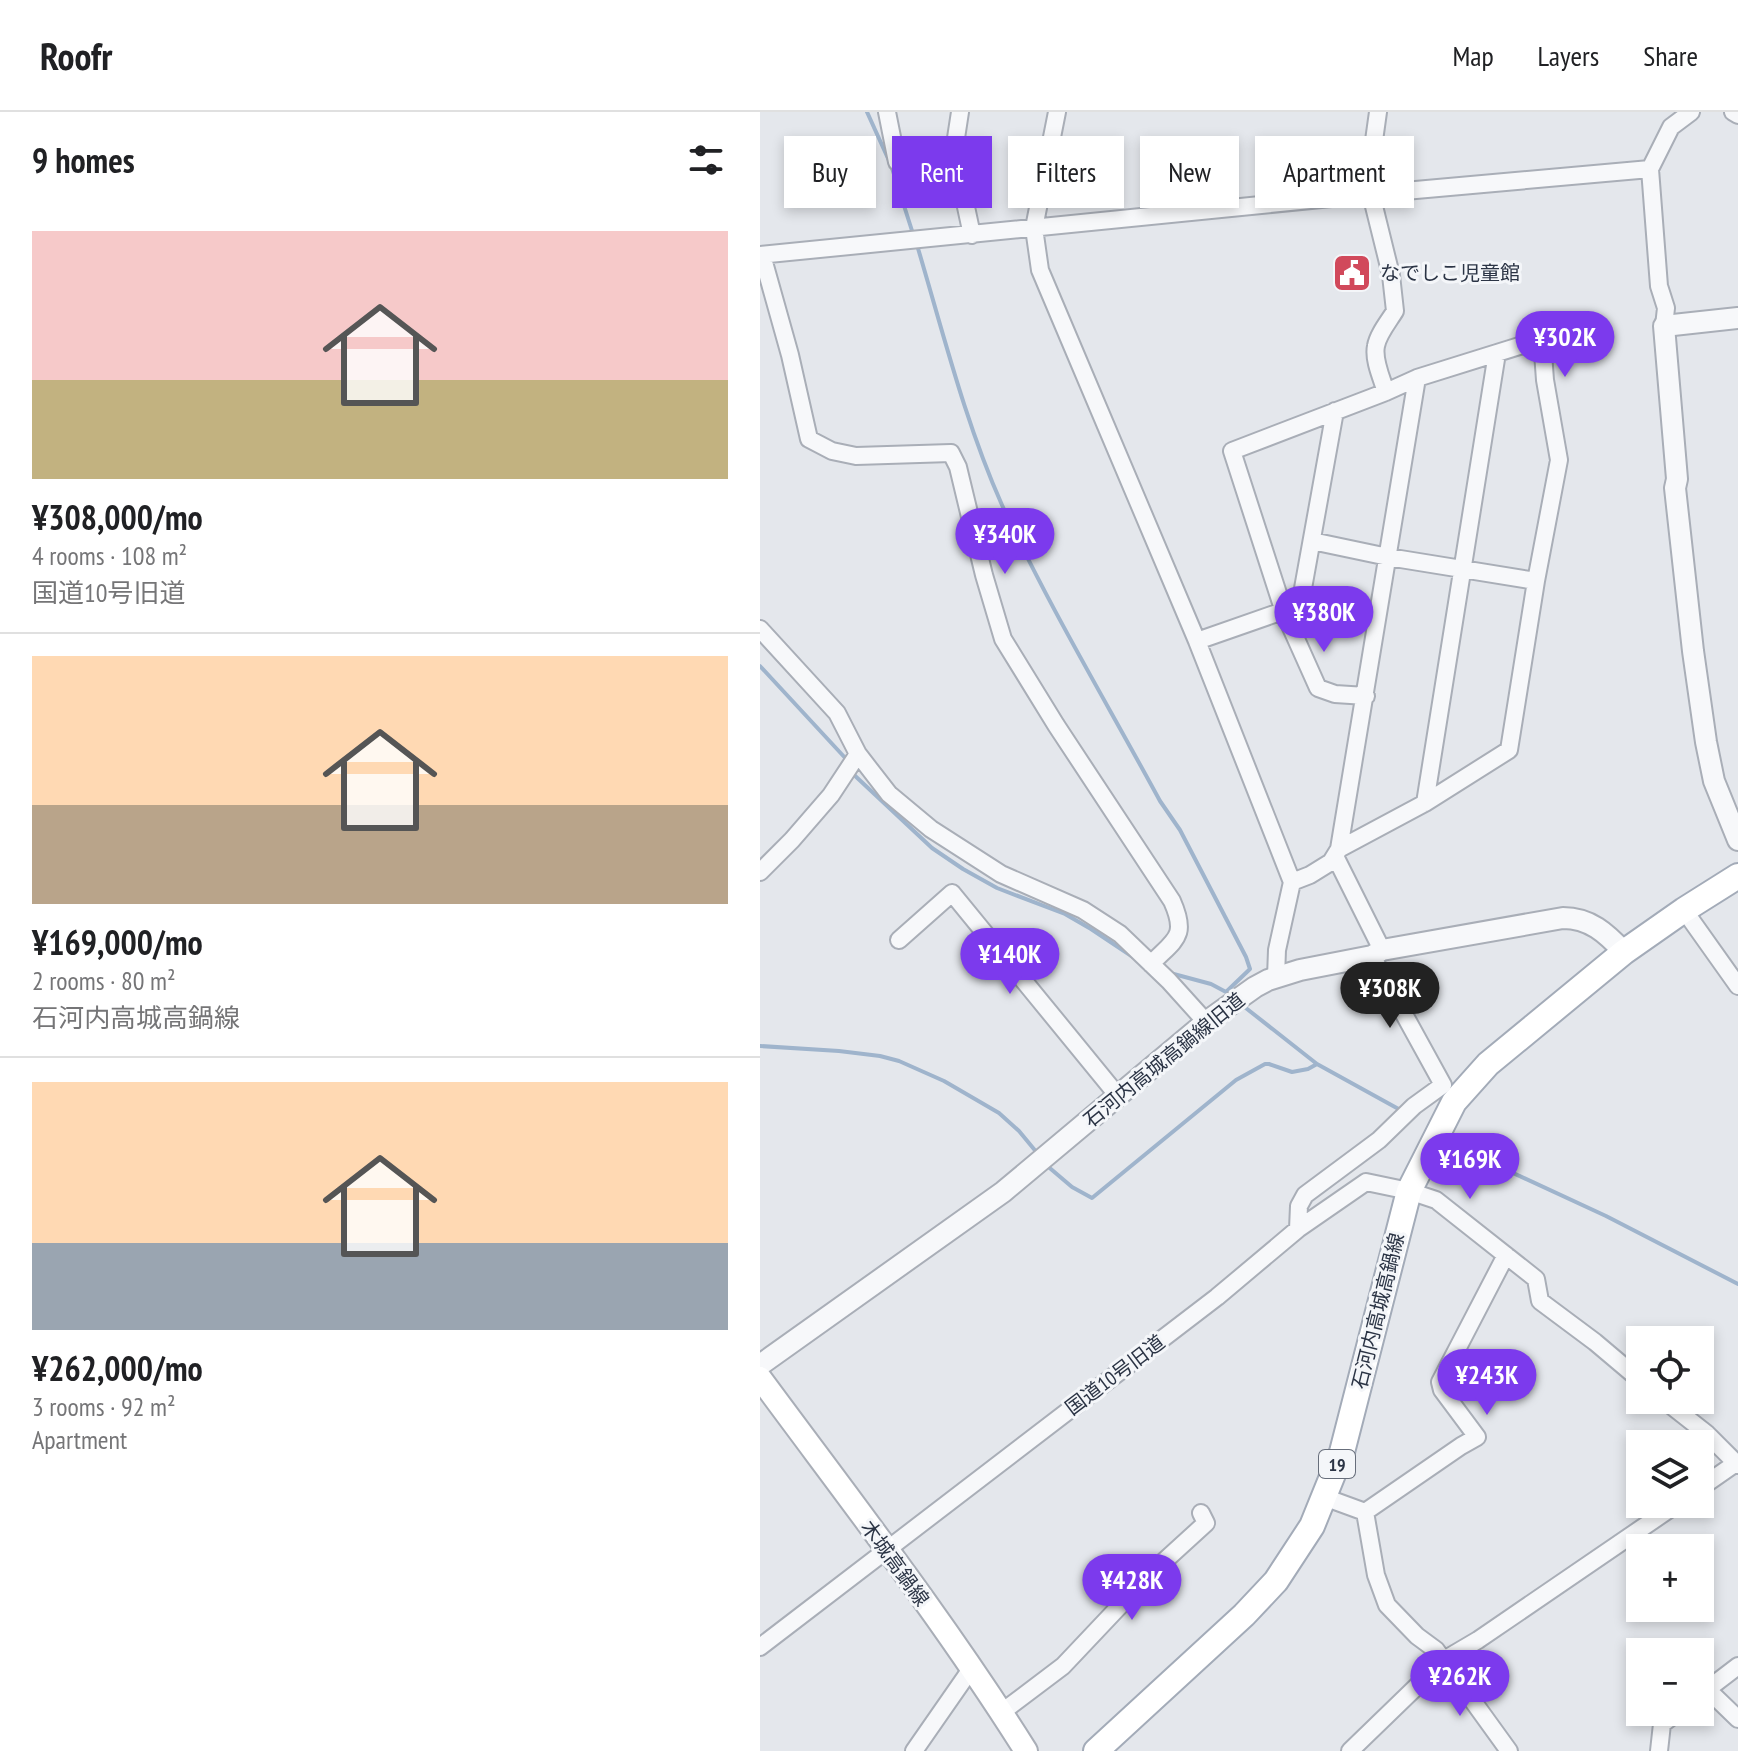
<!DOCTYPE html>
<html lang="en">
<head>
<meta charset="utf-8">
<style>
  body { margin:0; font-family:"PT Sans Narrow","Noto Sans JP",sans-serif; background:#f6f6f6; color:#202124; height:100vh; display:flex; flex-direction:column; font-size:30px; white-space:nowrap }
  * { box-sizing:border-box; margin:0 }
  p { font-size:26px; color:#757577 }
  .icon { flex:none; width:44px; height:44px; fill:none; stroke:currentColor; stroke-width:2; stroke-linecap:round; stroke-linejoin:round }
  .map { position:relative; flex:1; overflow:hidden }
  .side { display:flex; flex-direction:column; background:#fff; width:760px }
  .side>* { flex:none }
  .hud { position:absolute; left:24px; top:24px; width:760px; height:72px; display:flex; gap:16px }
  .fabs { position:absolute; left:866px; top:1214px; display:grid; gap:16px }
  .fabs a { display:grid; place-items:center; width:88px; height:88px; border-radius:0px; background:#fff; box-shadow:0 4px 12px #0003; font-size:40px }
  .price { position:absolute; translate:-50% -68px; padding:0 18px; border-radius:28px; background:#7c3aed; color:#fff; font-size:26px; line-height:52px; filter:drop-shadow(0 2px 4px #0008) }
  .price::after { content:''; position:absolute; left:50%; top:48px; width:24px; height:18px; margin-left:-12px; background:inherit; clip-path:polygon(0 0,100% 0,50% 100%) }
  .price.active { background:#222; color:#fff }
  ul { padding:0; list-style:none }
  li { display:grid; align-content:center; gap:16px; height:424px; padding:0 32px }
  li+li { border-top:2px solid #e0e0e0 }
  li span { display:grid; place-items:center; height:248px; border-radius:0px; color:#555 }
  li>.icon { margin-inline-start:auto }
  span .icon { width:144px; height:144px; fill:#fffc; stroke-width:1 }
  li b { font-size:34px }
  h2 { display:flex; justify-content:space-between; align-items:center; height:96px; padding:0 32px; font-size:34px }
  .tag { padding:0 28px; border-radius:0px; background:#fff; box-shadow:0 4px 12px #0003; font-size:28px; line-height:72px }
  .tag.active { background:#7c3aed; color:#fff }
  header { display:flex; align-items:center; gap:48px; box-sizing:border-box; height:112px; padding:0 40px; background:#fff; border-bottom:2px solid #e0e0e0 }
  header strong { font-size:38px }
  nav { display:flex; gap:44px; margin-inline-start:auto; font-size:28px }
  main { display:flex; flex:1; min-height:0 }
  .map>svg:first-child { display:block }
  .lines { fill:none; stroke-linecap:round; stroke-linejoin:round }
  .stream { stroke:#9fb4cc; stroke-width:4 }
  .minor-casing { stroke:#a9aeb7; stroke-width:20 }
  .tertiary-casing { stroke:#a9aeb7; stroke-width:24 }
  .secondary-casing { stroke:#a9aeb7; stroke-width:26 }
  .primary-casing { stroke:#a3abb8; stroke-width:28 }
  .minor { stroke:#f7f8fa; stroke-width:16 }
  .tertiary { stroke:#f7f8fa; stroke-width:20 }
  .secondary { stroke:#fff; stroke-width:22 }
  .primary { stroke:#fff; stroke-width:24 }
  .labels { text-anchor:middle; dominant-baseline:central; stroke-width:6; stroke-linejoin:round; paint-order:stroke }
  .shield { fill:#f4f6f9; stroke:#676e7b; stroke-width:2 }
  .shield-label { font-size:18px; font-weight:bold; fill:#2b3445 }
  .poi-label { font-size:20px; fill:#2b3445; stroke:#f4f6f9; text-anchor:start }
  .street-label { font-size:20px; fill:#2b3445; stroke:#f4f6f9 }
</style>
</head>
<body>
<header>
<strong>Roofr</strong>
<nav><a>Map</a><a>Layers</a><a>Share</a></nav>
</header>
<main>
<section class="side">
<h2>9 homes<svg class="icon" aria-label="filters" viewBox="0 0 24 24"><path d="M4 7h16M4 17h16"/><circle cx="9" cy="7" r="2"/><circle cx="15" cy="17" r="2"/></svg></h2>
<ul>
<li><span style="background:linear-gradient(#f6c9c9 60%,#c2b280 0)"><svg class="icon" aria-label="home" viewBox="0 0 24 24"><path d="M3 11l9-7 9 7M6 9v11h12V9"/></svg></span><div><b>¥308,000/mo</b><p>4 rooms · 108 m²</p><p>国道10号旧道</p></div></li>
<li><span style="background:linear-gradient(#ffd9b3 60%,#b9a48a 0)"><svg class="icon" aria-label="home" viewBox="0 0 24 24"><path d="M3 11l9-7 9 7M6 9v11h12V9"/></svg></span><div><b>¥169,000/mo</b><p>2 rooms · 80 m²</p><p>石河内高城高鍋線</p></div></li>
<li><span style="background:linear-gradient(#ffd9b3 65%,#9aa5b1 0)"><svg class="icon" aria-label="home" viewBox="0 0 24 24"><path d="M3 11l9-7 9 7M6 9v11h12V9"/></svg></span><div><b>¥262,000/mo</b><p>3 rooms · 92 m²</p><p>Apartment</p></div></li>
</ul>
</section>
<div class="map">
<svg width="978" height="1639" viewBox="0 0 978 1639">
  <rect width="100%" height="100%" fill="#e4e7ec"/>
  <g class="lines">
    <path class="stream" d="M107 0 131 53 154 125
      M157 133C183 220 205 310 242 393 289 495 347 591 400 689L420 718 486 845 490 857 466 880
      M0 554 88 649
      M92 661 172 736 203 757 237 776 305 802 331 817 373 845
      M410 861 451 872 466 880
      M482 893 557 952 644 1000
      M0 934 79 939 120 944 139 949 184 969 239 1001 259 1019 278 1042
      M697 1035 846 1104 978 1172
      M285 1052 312 1075 332 1086 476 968 505 952H509L532 960 548 957 557 952"/>
    <defs>
      <path id="minor" d="M127 0 137 50 194 39
        M200 0 194 39 212 123
        M297 0 274 116 280 158 437 529 532 770 517 838 516 865
        M618 0 612 43 611 82 631 163 635 199C629 209 618 222 616 234 613 248 622 267 626 280
        M973 0 978 3
        M0 143 611 82 890 57
        M2 143 30 243 49 327 72 339 96 344 191 341 198 355 224 463 243 527 296 613 412 789C428 825 415 827 391 852
        M904 214 906 196 899 174 890 57 911 15 931 0
        M552 429 628 445 776 469
        M0 517 77 601 98 642 129 682 171 717 241 762 323 798 360 822 409 869 446 910
        M437 529 540 493 575 299
        M665 691 737 241
        M579 737 665 691 749 638 776 469 799 348 785 268 782 227 657 266 626 280 472 339 524 500 558 576 575 582 606 584
        M575 744 622 838
        M0 760 32 728 71 683 98 642
        M532 770 550 763 571 750 579 737 657 266
        M924 798 978 874
        M139 828 192 781 358 984
        M538 1117 539 1094 545 1083 619 1028 654 994 683 973 612 844
        M904 1288 946 1321 978 1353
        M940 1376 976 1351
        M564 1385 605 1400
        M605 1400 701 1334 717 1325 682 1278 680 1270 746 1143
        M605 1400 616 1463 627 1493 657 1524 676 1538 749 1639
        M0 1535 457 1185 538 1117 606 1070 649 1079 676 1088 776 1167 780 1189 835 1230 880 1268
        M948 1578 978 1607
        M940 1583 978 1554
        M242 1600 303 1554 389 1463 446 1411 441 1401
        M154 1639 211 1557
        M590 1639 684 1548 718 1528 917 1392
        M899 1639 902 1612 918 1600"/>
      <path id="tertiary" d="M978 206 904 214 917 367 915 376 933 539 946 630 954 669 978 728
        M0 1253 243 1080 446 910 495 875 508 868 540 858 612 844 622 838 803 806C830 806 846 821 864 840"/>
      <path id="secondary" d="M0 1266C90 1388 185 1510 266 1639"/>
      <path id="primary" d="M336 1639 484 1503 516 1469 552 1414 582 1340 649 1079 694 990 728 952 864 840 924 798 978 764"/>
    </defs>
    <use href="#minor" class="minor-casing"/>
    <use href="#tertiary" class="tertiary-casing"/>
    <use href="#secondary" class="secondary-casing"/>
    <use href="#primary" class="primary-casing"/>
    <use href="#minor" class="minor"/>
    <use href="#tertiary" class="tertiary"/>
    <use href="#secondary" class="secondary"/>
    <use href="#primary" class="primary"/>
  </g>
  <defs>
    <symbol id="civic-square" viewBox="-11 -11 22 22"><rect x="-9" y="-9" width="18" height="18" rx="4" fill="#d1495b" stroke="#f4f6f9"/><path d="M-.6-6.5H3V-4.5H.6V-3L4-1V1h2V6H-6V1h2V-1L-.6-3ZM-1.2 2.5V6h2.4V2.5Z" fill="#fff"/></symbol>
  </defs>
  <g fill-rule="evenodd">
    <use href="#civic-square" x="570" y="139" width="44" height="44"/>
  </g>
  <g class="labels">
    <rect class="shield" x="559" y="1338" width="36" height="28" rx="6"/>
    <g class="shield-label">
      <text x="577" y="1352">19</text>
    </g>
    <g class="poi-label">
      <text x="620" y="161">なでしこ児童館</text>
    </g>
    <g class="street-label">
      <text transform="translate(404 948) rotate(-39)">石河内高城高鍋線旧道</text>
      <text transform="translate(618 1199) rotate(-76)">石河内高城高鍋線</text>
      <text transform="translate(355 1263) rotate(-37)">国道10号旧道</text>
      <text transform="translate(135 1451) rotate(54)">木城高鍋線</text>
    </g>
  </g>
</svg>
<div class="fabs">
<a><svg class="icon" aria-label="locate" viewBox="0 0 24 24"><circle cx="12" cy="12" r="6"/><path d="M12 2v4M12 18v4M2 12h4M18 12h4"/></svg></a>
<a><svg class="icon" aria-label="layers" viewBox="0 0 24 24"><path d="M12 4l9 5-9 5-9-5zM3 14l9 5 9-5"/></svg></a>
<a>+</a>
<a>−</a>
</div>
<b class="price" style="left:805px;top:267px">¥302K</b>
<b class="price" style="left:245px;top:464px">¥340K</b>
<b class="price" style="left:564px;top:542px">¥380K</b>
<b class="price" style="left:250px;top:884px">¥140K</b>
<b class="price active" style="left:630px;top:918px">¥308K</b>
<b class="price" style="left:710px;top:1089px">¥169K</b>
<b class="price" style="left:727px;top:1305px">¥243K</b>
<b class="price" style="left:372px;top:1510px">¥428K</b>
<b class="price" style="left:700px;top:1606px">¥262K</b>
<div class="hud">
<a class="tag">Buy</a>
<a class="tag active">Rent</a>
<a class="tag">Filters</a>
<a class="tag">New</a>
<a class="tag">Apartment</a>
</div>
</div>
</main>
</body>
</html>
